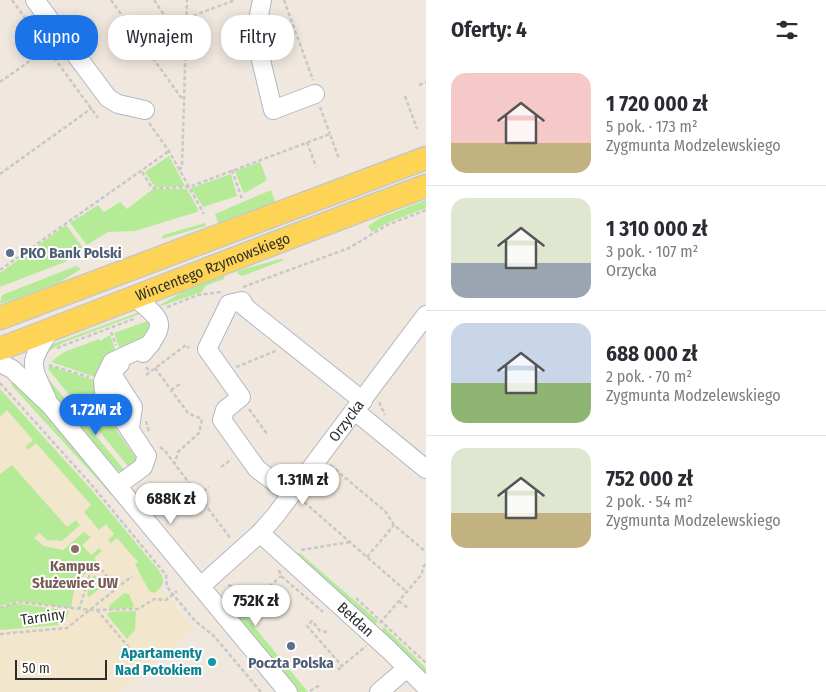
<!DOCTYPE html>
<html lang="pl">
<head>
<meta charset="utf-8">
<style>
  body { margin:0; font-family:"Fira Sans Condensed",sans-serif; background:#f7f7f7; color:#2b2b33; height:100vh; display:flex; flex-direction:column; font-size:19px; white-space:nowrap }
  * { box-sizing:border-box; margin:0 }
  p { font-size:16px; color:#7c7c81 }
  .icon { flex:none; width:28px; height:28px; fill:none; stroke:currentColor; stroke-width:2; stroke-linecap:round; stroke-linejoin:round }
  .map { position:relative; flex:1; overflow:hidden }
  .side { display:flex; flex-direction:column; background:#fff; width:400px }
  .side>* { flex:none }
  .hud { position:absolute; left:15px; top:15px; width:335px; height:45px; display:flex; gap:10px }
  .scale { position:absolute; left:15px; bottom:12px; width:92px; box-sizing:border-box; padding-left:5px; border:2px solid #2d2d2d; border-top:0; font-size:14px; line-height:18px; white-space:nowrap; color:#2d2d2d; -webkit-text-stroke:4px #fff; paint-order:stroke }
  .price { position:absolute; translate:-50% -42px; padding:0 11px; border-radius:18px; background:#fff; color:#222; font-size:16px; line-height:32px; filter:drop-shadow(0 1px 2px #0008) }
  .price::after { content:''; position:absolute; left:50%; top:30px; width:15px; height:11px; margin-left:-8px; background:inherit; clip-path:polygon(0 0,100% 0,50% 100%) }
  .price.current { background:#1a73e8; color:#fff }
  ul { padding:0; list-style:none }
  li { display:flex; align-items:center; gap:15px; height:125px; padding:0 25px }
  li+li { border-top:1px solid #e1e1e2 }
  li span { display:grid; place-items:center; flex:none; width:140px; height:100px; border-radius:15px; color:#555 }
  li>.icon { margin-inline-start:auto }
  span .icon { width:60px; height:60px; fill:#fffc; stroke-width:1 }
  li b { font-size:21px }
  h2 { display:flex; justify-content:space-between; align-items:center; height:60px; padding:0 25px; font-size:21px }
  .chip { padding:0 18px; border-radius:20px; background:#fff; box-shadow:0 2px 12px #0003; font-size:18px; line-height:45px }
  .chip.current { background:#1a73e8; color:#fff }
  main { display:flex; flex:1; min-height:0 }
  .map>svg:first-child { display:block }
  .education { fill:#f2e6cd }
  .green { fill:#b5eb97 }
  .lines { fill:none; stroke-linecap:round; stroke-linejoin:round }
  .minor-casing { stroke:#b3b6c2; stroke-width:20 }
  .major-casing { stroke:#c8c8c8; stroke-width:25 }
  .path { stroke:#c8c8c8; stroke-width:2.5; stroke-dasharray:4 2.5; stroke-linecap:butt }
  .minor { stroke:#fff; stroke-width:18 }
  .major { stroke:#fed456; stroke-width:22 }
  .service-dot { fill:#5c6f8a; stroke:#fff; stroke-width:2 }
  .education-dot { fill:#8d6e63; stroke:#fff; stroke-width:2 }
  .culture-dot { fill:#0f9aa8; stroke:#fff; stroke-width:2 }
  .labels { text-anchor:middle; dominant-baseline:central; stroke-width:4; stroke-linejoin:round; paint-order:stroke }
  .service-label { font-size:15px; font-weight:bold; fill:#4e5e75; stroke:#fff; text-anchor:start }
  .street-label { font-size:15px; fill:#2d2d2d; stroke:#fff }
  .education-label { font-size:15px; font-weight:bold; fill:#785e54; stroke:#fff }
  .culture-label { font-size:15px; font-weight:bold; fill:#0d838f; stroke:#fff; text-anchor:end }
</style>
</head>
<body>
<main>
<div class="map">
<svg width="426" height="692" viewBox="0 0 426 692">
  <rect width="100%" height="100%" fill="#f0e8df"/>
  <path class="education" d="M0 402 140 560 144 568 194 629 119 692H0V567L40 533 44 538 11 465 0 474Z"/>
  <path class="green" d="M169 156 185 186 155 187 145 172Z
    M260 162 267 180 245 193 243 192 235 171Z
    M231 174 237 196 203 207 191 188Z
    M153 189H187L198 209 197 212 135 231 108 232 87 245 70 223 98 205 104 212 120 202 127 209Z
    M271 190 275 202 218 223 215 214Z
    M426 200V208L387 223 372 232 368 226 380 218Z
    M205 223 206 226 162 239 163 235Z
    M66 225 83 248 65 262 0 287V273Z
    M284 258 282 261 242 276 238 274 237 271Z
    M76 266 81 269 57 284 0 304 2 295Z
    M225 274 224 279 205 286 202 292 155 308 191 287Z
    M137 313H142L65 342 39 356 50 345Z
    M153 319V333L122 355 114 333Z
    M110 335 118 357 101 379 51 362 64 352 99 339 100 341Z
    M49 366 100 382 96 401 141 465 132 471 48 369Z
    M44 373 54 386 127 473 118 471 56 398 48 387Z
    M16 379 110 492H109L13 387 11 383Z
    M0 389 90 488 157 568C165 578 166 585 154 593L149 591 135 564 138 562 117 538 111 543 108 540 114 534 106 524 99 530 84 512 91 505 36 443 28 450 25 447 33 440 7 410 0 417Z
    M12 465 67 527 76 520 80 525 62 541 47 540 39 533 34 538 44 546 63 550 84 532 91 537 82 545 91 555 99 548 102 551 94 558 98 563 75 583 71 608 19 601 0 606V474Z
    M300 553 378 621 374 626 294 554Z
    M93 575 108 582 89 597 87 595Z
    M124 593 129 594 134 606 132 608 110 609 109 606Z
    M231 601H233L308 692H298L226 602Z
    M14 603 69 611 67 617 59 625 0 630V609Z
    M136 611 135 630 127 639 107 615 109 612Z
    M384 627 426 668V676L381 631Z"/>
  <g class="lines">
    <defs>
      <g id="minor">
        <path d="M35 0 108 98 118 104 145 110"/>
        <path d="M262 0 255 35 273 110 315 94"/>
        <path d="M135 298C164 321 167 323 143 353"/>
        <path d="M0 363 12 369 51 406 288 692"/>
        <path d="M120 364 115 368 113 376 133 407 130 428"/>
        <path d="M47 399C30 363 28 365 50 330"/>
        <path d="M355 411 426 469"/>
        <path d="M117 486 143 467 147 456 104 391 103 381 112 362 151 344"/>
        <path d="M291 494 257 469 222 420 225 410 241 397 207 349 229 304 242 301 245 307 363 401"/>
        <path id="s1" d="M260 533 389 650 426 687"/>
        <path id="s2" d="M201 586 260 533 275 516 426 315"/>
        <path d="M379 692 407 668"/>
      </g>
      <g id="major">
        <path d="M0 318 426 158"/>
        <path id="s3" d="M0 349C142 295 283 239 426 186"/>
      </g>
    </defs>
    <use href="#minor" class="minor-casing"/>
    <use href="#major" class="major-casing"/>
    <path class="path" d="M12 0 98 118
      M111 0 183 100
      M154 0 184 45
      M284 0 313 80
      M187 18 235 0
      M0 82 48 48
      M419 85 426 82
      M405 96 417 129
      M320 107 330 134
      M149 123 169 151 204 214
      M307 142 316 167
      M179 170 182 167 187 0
      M232 170 242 199
      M142 172 152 188 189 187 330 134 339 159
      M0 174 92 108
      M0 270 169 151
      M243 287 349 248 387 225 426 210
      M167 307 198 295 221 292
      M111 332 116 345
      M57 348 136 318
      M49 365 89 377
      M146 367 150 372
      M236 367 278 350
      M155 368 188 413 202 419 199 433 178 452 175 463
      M146 375 186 345 189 348
      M0 383 90 483 166 575 167 587 195 621 214 636 261 692
      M171 390 180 384
      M379 402 385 415
      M249 409 267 434
      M146 421 149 432
      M160 447 165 451 231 539
      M330 465 385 511 394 525 426 552
      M221 467 232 459
      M198 495 209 487
      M304 502 406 591
      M301 550 350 542
      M367 557 394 525
      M279 570 281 576 323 612
      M228 585 240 589 256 610V617L251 620
      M356 598 426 663
      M399 601 409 609
      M237 603 250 604 281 576
      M0 608 19 602 91 610 138 609 154 599 166 600 177 591
      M79 610 90 574 99 567 117 588
      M97 610 131 650
      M380 623 422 574 423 567 426 564
      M327 632 320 631 312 621 307 626 342 666 366 646
      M0 634 67 628 132 576
      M338 670 342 666
      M310 691 320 685"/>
    <use href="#minor" class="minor"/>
    <use href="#major" class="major"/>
  </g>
  <g class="service-dot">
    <circle cx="10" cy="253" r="5"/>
    <circle cx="291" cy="646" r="5"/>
  </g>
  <circle class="education-dot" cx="75" cy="549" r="5"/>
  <circle class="culture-dot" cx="212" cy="662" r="5"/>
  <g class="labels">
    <g class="service-label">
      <text x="20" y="253">PKO Bank Polski</text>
      <text x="291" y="663" text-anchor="middle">Poczta Polska</text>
    </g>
    <g class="street-label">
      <text stroke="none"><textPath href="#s3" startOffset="228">Wincentego Rzymowskiego</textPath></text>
      <text stroke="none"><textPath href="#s2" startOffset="221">Orzycka</textPath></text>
      <text transform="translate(43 617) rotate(-8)">Tarniny</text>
      <text stroke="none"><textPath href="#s1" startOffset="129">Bełdan</textPath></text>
    </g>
    <g class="education-label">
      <text x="75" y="566">Kampus<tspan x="75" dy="17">Służewiec UW</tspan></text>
    </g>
    <g class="culture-label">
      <text x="202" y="653">Apartamenty<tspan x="202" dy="17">Nad Potokiem</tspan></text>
    </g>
  </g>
</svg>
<div class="scale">50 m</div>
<b class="price current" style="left:96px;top:436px">1.72M zł</b>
<b class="price" style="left:303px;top:506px">1.31M zł</b>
<b class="price" style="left:171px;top:525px">688K zł</b>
<b class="price" style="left:256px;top:627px">752K zł</b>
<div class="hud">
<a class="chip current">Kupno</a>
<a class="chip">Wynajem</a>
<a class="chip">Filtry</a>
</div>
</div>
<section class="side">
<h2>Oferty: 4<svg class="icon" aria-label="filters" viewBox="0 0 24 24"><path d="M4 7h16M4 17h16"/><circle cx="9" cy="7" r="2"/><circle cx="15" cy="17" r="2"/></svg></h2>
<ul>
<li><span style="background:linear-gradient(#f6c9c9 70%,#c2b280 0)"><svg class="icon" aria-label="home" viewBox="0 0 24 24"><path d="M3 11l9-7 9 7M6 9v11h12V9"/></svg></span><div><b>1 720 000 zł</b><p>5 pok. · 173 m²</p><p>Zygmunta Modzelewskiego</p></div></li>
<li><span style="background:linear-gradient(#dfe7d0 65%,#9aa5b1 0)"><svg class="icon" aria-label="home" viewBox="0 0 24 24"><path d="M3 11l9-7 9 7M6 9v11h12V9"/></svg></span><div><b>1 310 000 zł</b><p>3 pok. · 107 m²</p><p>Orzycka</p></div></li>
<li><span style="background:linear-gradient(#c9d6e8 60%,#8fb573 0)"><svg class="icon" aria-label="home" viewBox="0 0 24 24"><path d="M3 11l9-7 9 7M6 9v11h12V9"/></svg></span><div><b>688 000 zł</b><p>2 pok. · 70 m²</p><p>Zygmunta Modzelewskiego</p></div></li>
<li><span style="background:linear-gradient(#dfe7d0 65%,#c2b280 0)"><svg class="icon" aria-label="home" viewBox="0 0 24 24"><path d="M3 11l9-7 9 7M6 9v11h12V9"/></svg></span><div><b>752 000 zł</b><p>2 pok. · 54 m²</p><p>Zygmunta Modzelewskiego</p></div></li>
</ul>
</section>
</main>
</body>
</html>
